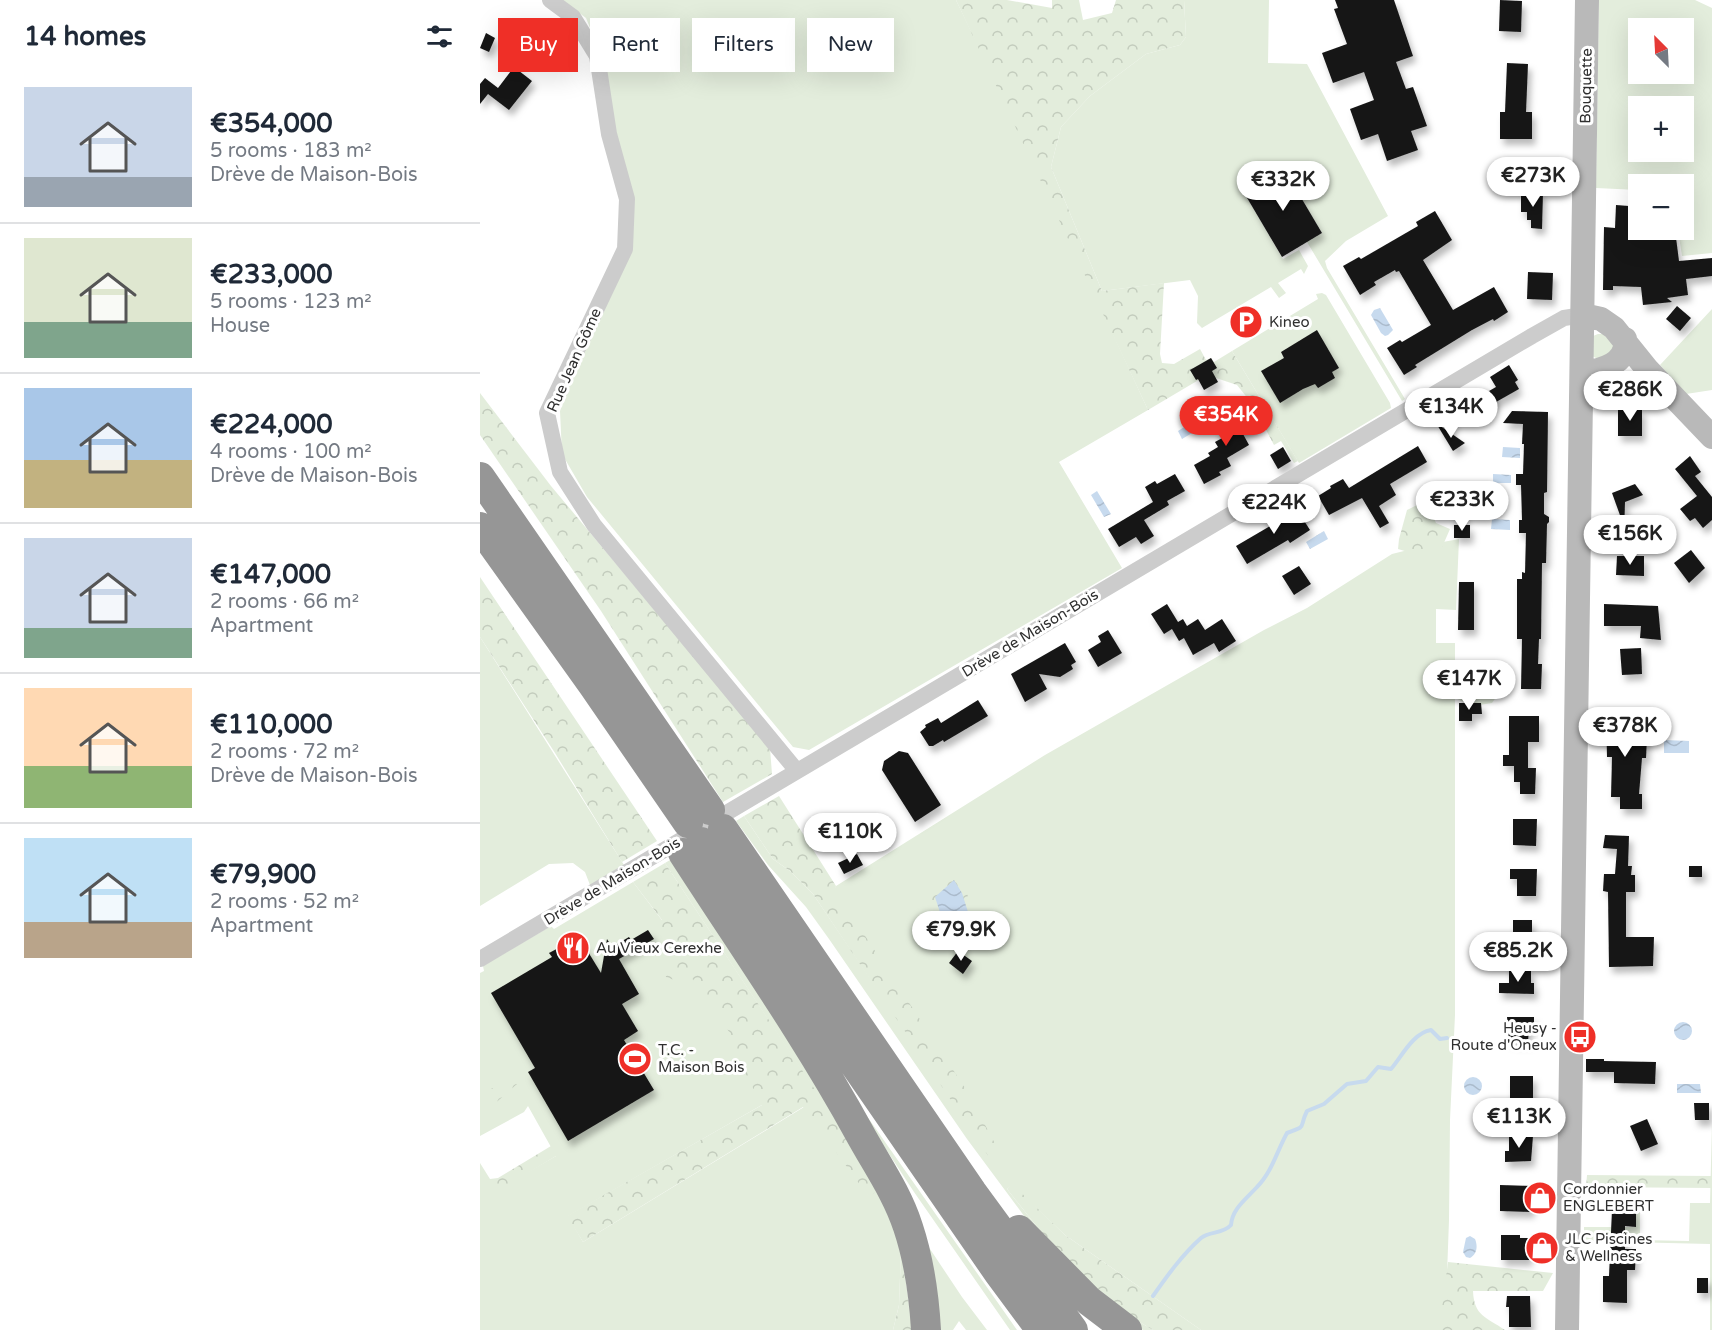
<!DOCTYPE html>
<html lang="en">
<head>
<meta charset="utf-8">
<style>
  body { margin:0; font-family:"Varela Round",sans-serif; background:#f2f2f3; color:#1f2937; height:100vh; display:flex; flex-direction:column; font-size:22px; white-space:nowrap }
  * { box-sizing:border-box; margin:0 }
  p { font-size:20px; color:#747a83 }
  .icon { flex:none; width:33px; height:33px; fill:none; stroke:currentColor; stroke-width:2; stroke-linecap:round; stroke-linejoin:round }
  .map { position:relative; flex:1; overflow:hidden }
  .sheet { display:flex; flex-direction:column; background:#fff; width:480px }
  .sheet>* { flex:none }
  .hud { position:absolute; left:18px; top:18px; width:570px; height:54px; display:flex; gap:12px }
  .needle { width:39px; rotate:336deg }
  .controls { position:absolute; left:1148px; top:18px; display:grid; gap:12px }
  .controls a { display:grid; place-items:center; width:66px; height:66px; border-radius:0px; background:#fff; box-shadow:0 6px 24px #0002; font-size:30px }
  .price { position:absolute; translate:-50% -51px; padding:0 14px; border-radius:21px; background:#fff; color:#222; font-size:20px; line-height:39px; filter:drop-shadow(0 2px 3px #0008) }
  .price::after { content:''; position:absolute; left:50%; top:36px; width:18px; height:14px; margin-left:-9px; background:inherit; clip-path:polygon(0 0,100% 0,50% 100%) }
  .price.selected { background:#ef2f27; color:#fff }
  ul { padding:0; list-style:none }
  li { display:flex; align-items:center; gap:18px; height:150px; padding:0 24px }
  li+li { border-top:2px solid #e0e1e3 }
  li span { display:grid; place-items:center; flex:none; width:168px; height:120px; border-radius:0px; color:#555 }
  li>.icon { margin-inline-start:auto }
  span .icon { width:72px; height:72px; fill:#fffc; stroke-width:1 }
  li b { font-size:26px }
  h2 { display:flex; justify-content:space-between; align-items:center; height:72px; padding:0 24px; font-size:26px }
  .tag { padding:0 21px; border-radius:0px; background:#fff; box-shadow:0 6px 24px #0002; font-size:21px; line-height:54px }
  .tag.selected { background:#ef2f27; color:#fff }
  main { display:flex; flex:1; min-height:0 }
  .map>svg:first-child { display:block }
  .green { fill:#e3eddc; fill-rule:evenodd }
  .forest { fill:url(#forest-crowns) }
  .water { fill:url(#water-waves) }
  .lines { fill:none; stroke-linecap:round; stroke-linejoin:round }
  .stream { stroke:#c7daee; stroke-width:4 }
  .building { fill:#161616; filter:url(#shadow) }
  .street { stroke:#ccc; stroke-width:16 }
  .secondary { stroke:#b9b9b9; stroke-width:24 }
  .highway { stroke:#969696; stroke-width:30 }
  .labels { text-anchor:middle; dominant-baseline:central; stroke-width:6; stroke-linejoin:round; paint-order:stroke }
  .street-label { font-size:15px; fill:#2f2f2f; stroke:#fff }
  .poi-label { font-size:15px; fill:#2f2f2f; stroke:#fff; text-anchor:start }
</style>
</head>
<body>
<main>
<section class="sheet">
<h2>14 homes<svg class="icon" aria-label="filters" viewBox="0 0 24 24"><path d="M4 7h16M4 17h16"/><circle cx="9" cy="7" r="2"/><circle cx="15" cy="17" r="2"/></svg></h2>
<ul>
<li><span style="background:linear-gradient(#c9d6e8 75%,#9aa5b1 0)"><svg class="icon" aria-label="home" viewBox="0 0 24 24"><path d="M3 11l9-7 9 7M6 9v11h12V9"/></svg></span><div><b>€354,000</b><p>5 rooms · 183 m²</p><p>Drève de Maison-Bois</p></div></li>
<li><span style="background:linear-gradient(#dfe7d0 70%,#7fa58c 0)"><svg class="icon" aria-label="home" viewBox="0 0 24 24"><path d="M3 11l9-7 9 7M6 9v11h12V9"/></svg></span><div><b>€233,000</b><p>5 rooms · 123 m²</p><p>House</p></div></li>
<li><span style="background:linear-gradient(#a9c7e8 60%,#c2b280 0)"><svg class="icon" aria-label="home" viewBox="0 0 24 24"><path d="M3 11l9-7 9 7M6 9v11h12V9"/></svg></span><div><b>€224,000</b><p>4 rooms · 100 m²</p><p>Drève de Maison-Bois</p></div></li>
<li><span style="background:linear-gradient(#c9d6e8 75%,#7fa58c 0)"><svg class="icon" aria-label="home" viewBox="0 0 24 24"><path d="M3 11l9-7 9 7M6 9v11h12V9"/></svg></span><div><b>€147,000</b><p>2 rooms · 66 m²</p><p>Apartment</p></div></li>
<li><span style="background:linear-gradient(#ffd9b3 65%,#8fb573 0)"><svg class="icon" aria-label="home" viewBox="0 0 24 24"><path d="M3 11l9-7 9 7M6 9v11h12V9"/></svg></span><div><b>€110,000</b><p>2 rooms · 72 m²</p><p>Drève de Maison-Bois</p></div></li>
<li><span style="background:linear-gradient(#bfe0f5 70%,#b9a48a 0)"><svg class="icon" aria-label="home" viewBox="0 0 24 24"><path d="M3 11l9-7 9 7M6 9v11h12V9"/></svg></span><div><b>€79,900</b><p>2 rooms · 52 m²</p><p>Apartment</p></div></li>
</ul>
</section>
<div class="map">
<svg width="1232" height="1330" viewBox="0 0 1232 1330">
  <defs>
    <pattern id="forest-crowns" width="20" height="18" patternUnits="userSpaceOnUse" patternTransform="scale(1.5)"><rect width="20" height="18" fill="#e3eddc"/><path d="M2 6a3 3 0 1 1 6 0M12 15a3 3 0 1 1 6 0" fill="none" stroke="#c3ccbd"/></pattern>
    <pattern id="water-waves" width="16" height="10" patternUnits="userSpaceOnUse" patternTransform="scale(1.5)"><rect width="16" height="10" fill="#c7daee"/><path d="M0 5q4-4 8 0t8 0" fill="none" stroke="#abbbcc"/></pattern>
    <filter id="shadow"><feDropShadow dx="3.5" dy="6" stdDeviation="3" flood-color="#0004"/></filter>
  </defs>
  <rect width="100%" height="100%" fill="#fff"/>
  <path class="green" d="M82 0H476L544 141 668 410 579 462 642 568 329 750 313 747 107 497 82 454 80 411 99 357 150 252 131 115 120 52 106 18Z
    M704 0H789L788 63 827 64 908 216 866 241 845 261 847 268 925 399 922 401 827 242 842 233 803 167 763 191 803 259 819 250 828 266 824 274 821 269 798 283 806 293 799 298 791 287 722 328 717 323 718 296 710 280 622 291 571 167 581 127 610 96 666 54 700 45 706 37Z
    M1119 0H1215L1232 8V253L1202 256 1198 230H1203V184H1158V190L1116 188ZM1158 28H1203V74H1158ZM1158 106H1203V152H1158Z
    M842 293 846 295 910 403 911 408 819 463 752 351 838 299 836 294Z
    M1232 309V390L1206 394 1180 365Z
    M1118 334H1123L1133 343V351L1118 359 1112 356 1113 336Z
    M979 539 976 610 956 609V643H975V1015L970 1120 969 1220 965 1330H721L585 1235 532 1185 527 1189 565 1237 651 1317 673 1330H663L638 1314 556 1232 487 1139 349 939 326 907 288 865 256 821 264 816 293 859 310 871 333 894 423 1027 382 933 354 890 356 886 565 755 784 630 827 608 912 554 952 544Z
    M0 637 144 865 110 885 105 872 93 863 69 864 0 906Z
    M190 860C230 920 269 980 308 1039 370 1132 438 1213 439 1330H433L434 1300 425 1245 421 1250 419 1305 413 1330H0V1163L10 1179 29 1180 31 1182 76 1156 48 1106 44 1112 0 1136V973L4 971 3 966 71 926 74 929 153 882 310 1089 88 1216 103 1242 324 1107 389 1196 399 1188 185 863Z
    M344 1055 537 1330H530L434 1192Z
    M1232 1123V1330H1230V1244L1104 1241V1227H1155L1156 1210H1160V1240L1209 1241 1210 1203H1230Z
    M444 1240 482 1297 507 1330H486L479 1321 473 1330H458Z"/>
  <path class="forest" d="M476 0H527L572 8V0H599L603 20 632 13 636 0H704L706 37 700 45 666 54 610 96 581 127 571 167 622 291 684 283 680 354 682 363 694 364 720 349 726 360 731 358 734 362 752 351 818 461 814 463 801 441 794 445 773 405 757 385 727 375 668 410Z
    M0 393 71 486 290 748 292 774 243 802 121 611 0 435Z
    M937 505C949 506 952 513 956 523L970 529 960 552 948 558 918 549 919 539 927 510Z
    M0 577 177 841 142 862 75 753 0 637Z
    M982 669 1012 676 1017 683 1019 693 1012 703 993 706 977 699C973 686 969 676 982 669Z
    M299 796 356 886 355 890 487 1091 520 1153 511 1160 333 894 310 871 293 859 264 816Z
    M185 863 400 1188 389 1197 323 1107 103 1242 87 1216 282 1105 252 1048 256 1042 213 979C204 984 196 981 186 977 184 965 185 959 192 949L180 922 182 920 153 882Z
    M474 875 486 889 497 933 465 938 452 908V892L465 879Z
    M28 1081H35L37 1084 12 1106 0 1112V1094Z
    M71 1146 77 1148 76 1156 18 1191 10 1179 18 1178Z
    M1107 1175 1231 1176V1188L1106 1187Z
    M532 1184 585 1235 721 1330H673L651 1317 626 1297 565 1237 527 1189Z
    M421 1249 433 1330H413L419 1305Z
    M968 1262 1073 1273 1063 1291H993C994 1316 1006 1317 1025 1330H959Z"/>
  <path class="water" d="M900 308 913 330 908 335 905 336 901 333 891 315 894 310Z
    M712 422 718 425 717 430 702 439 698 431Z
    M1023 447 1040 448V458L1022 457Z
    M1013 474 1031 475V483H1013Z
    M617 491 631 514 624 517 611 495Z
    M1012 519 1030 520V530L1011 529Z
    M844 531 848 539 830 549 826 542Z
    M1184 740 1209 741V753H1184Z
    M474 880 482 893 494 931 467 934 455 897Z
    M1194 1031a9 9 0 1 1 18 0a9 9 0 1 1-18 0Z
    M984 1086a9 9 0 1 1 18 0a9 9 0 1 1-18 0Z
    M1197 1084H1220L1221 1093H1197Z
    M990 1236 995 1239C998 1246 997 1254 990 1258L986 1257 983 1252 986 1238Z"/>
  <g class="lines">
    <path class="stream" d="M673 1296C687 1276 702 1255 721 1238 730 1231 743 1234 751 1225 752 1209 766 1199 777 1187 792 1172 797 1151 807 1133 829 1125 818 1129 827 1111L844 1104 867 1084 886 1081 898 1067 911 1069C922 1056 933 1033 951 1030L960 1039 967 1038"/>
  </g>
  <path class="building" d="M855 0H914L933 56 916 62 926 89 933 87 947 126 931 131 938 150 907 161 898 134 881 140 870 109 894 100 884 72 853 83 842 53 867 44 854 9 858 8Z
    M1020 0 1042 1 1041 32 1019 31Z
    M6 33 15 38 9 52 0 48Z
    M1027 63 1048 64 1046 112H1052V139H1020V112H1025Z
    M34 67 52 81 29 110 8 94 0 104V84L5 78 18 88Z
    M803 167 842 233 802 257 763 191Z
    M1041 192H1063L1062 229 1051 228V220H1047V212H1041Z
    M1136 205 1149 206 1148 232 1195 230 1199 261 1232 258V276L1206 279 1208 295 1187 298 1192 302 1163 305 1161 287 1133 286V290H1123L1124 227 1135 228Z
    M955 211 972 240 943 260 973 310 1014 287 1028 312 1014 321 1013 319 992 330 935 365 937 367 924 375 907 348 920 340 922 342 951 325 919 271 916 272 915 270 894 282 896 285 880 295 863 266 879 257 881 259 938 226 936 222Z
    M1048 272 1073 273 1072 300 1047 299Z
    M1197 306 1211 318 1200 331 1186 319Z
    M837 330 859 368 852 372 855 378 838 388 835 384 823 389 800 403 781 371 804 358 801 352Z
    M731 358 737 368 732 371 738 382 724 390 718 379 716 380 710 370Z
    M1029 365 1038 380 1035 382 1039 389 1009 406 1002 395 1016 387 1010 377Z
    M1138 409H1162V436H1138Z
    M765 411 775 428 763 434 769 445 747 458 751 466 739 472 741 475 724 484 714 465 730 456 728 453 738 447 735 442 744 437 738 427Z
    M1032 411 1068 412 1067 492 1064 493V514L1069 517V522L1067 524 1066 563H1062L1061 639H1059L1058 664H1062L1061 689H1041L1042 639H1037V579H1042V572L1045 573 1046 533H1039V520H1042L1041 485H1036V474H1043L1044 444H1042L1043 424 1023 423Z
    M956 423 985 443 973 451Z
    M938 446 947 462 910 484 916 495 899 506 909 523 900 528 882 498 849 515 838 496 851 488 850 486 863 479 869 488Z
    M803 447 811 461 798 469 790 455Z
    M1210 456 1221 472 1215 476 1232 497V520L1223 528 1215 518 1210 521 1200 509 1217 496 1195 469Z
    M695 474 705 491 687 501 689 505 664 520 674 536 661 544 656 537 639 547 628 529 673 502 665 487 675 481 677 484Z
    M1155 484 1163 495 1145 502 1144 533 1123 532V518H1141L1132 493Z
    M814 505 830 530 810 543 808 540 767 564 756 546 797 522 794 517Z
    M974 525H990V538H974Z
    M1211 550 1225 568 1209 583 1194 563Z
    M1137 556H1164V576L1136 575Z
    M819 566 831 584 814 595 802 576Z
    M979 582H994V630H978Z
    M687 604 698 622 703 619 707 626 718 619 725 630 742 619 756 641 739 652 734 643 713 655 704 638 699 641 692 629 684 634 671 614Z
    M1124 604 1178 606 1181 640 1160 638 1161 626H1124Z
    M628 630 642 653 618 667 608 650 621 642 618 636Z
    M585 643 596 662 591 665 593 669 580 677 559 674 567 689 545 702 531 674Z
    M1161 648 1162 674 1142 675 1140 649Z
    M498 700 508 716 464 742 463 740 453 746H449L440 732 446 727 445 725 458 718 461 723Z
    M979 703H1001L1002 714H992V721H979Z
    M1150 708 1149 718H1153L1151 737H1167L1166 758H1162L1159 794H1162V809H1140V797H1131L1132 757H1127L1126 709Z
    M1029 716H1059V742H1048V768H1056L1055 794H1040V782H1034V766H1023V755H1029Z
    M419 751 428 753 461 805 435 822 402 770 404 761Z
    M1033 819H1057L1056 846 1033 845Z
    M1125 835 1149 836 1148 866H1152L1151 875H1155V892H1146V937H1174L1173 966 1129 967 1128 892 1123 891 1124 874H1135L1137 849 1123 848Z
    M377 854 383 865 364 874 358 863Z
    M1209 866H1222V877H1209Z
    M1030 869H1057L1056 896H1037V879H1030Z
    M1033 920H1052V945H1033Z
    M168 930 174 939 139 959 159 994 142 1004 158 1031 144 1040 174 1090 88 1141 48 1072 55 1068 11 993 72 957 69 953 99 937 121 973 127 939 132 947 149 937 151 940Z
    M478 951 492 961 483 974 469 963Z
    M1029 969H1051V983H1054V994L1019 993V983H1029Z
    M1027 1017H1054V1028H1049L1048 1042 1029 1041Z
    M1106 1059H1124V1061L1176 1062 1175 1084 1134 1083V1072H1106Z
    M1030 1076H1053V1114H1030Z
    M1214 1103H1229V1120H1215Z
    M1167 1119 1178 1144 1161 1151 1150 1126Z
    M1029 1135 1053 1136 1051 1161 1025 1162V1151H1029Z
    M1020 1185 1052 1186V1193L1058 1200 1051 1204V1212L1020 1211Z
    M1140 1202H1153V1210H1156V1227L1145 1226V1249H1156L1155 1270H1147V1303L1123 1302V1276H1129L1132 1210H1140Z
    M1021 1235H1040V1238H1049V1260H1021Z
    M1217 1278H1228V1293H1217Z
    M1027 1296H1050L1051 1327H1029V1307H1026Z"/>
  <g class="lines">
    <path class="street" d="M70 0 93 17 117 56 129 134 147 199 145 249 67 413 80 472 114 525 317 771
      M0 959 1052 336 1084 318 1103 315"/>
    <path class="secondary" d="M1103 315 1121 319 1134 328 1167 369 1232 437
      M1102 374C1121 370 1149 364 1145 339
      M1087 1330 1107 0"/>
    <path class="highway" d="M0 477 230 810
      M0 527 113 685 208 823
      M243 829 492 1192 593 1330
      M221 842 518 1272 561 1330
      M203 853C263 946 327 1037 380 1134 397 1165 417 1193 428 1227 439 1260 444 1295 446 1330
      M539 1230 609 1301 647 1330"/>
  </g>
  <defs>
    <symbol id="parking-disc" viewBox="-11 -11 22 22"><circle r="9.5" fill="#ef2f27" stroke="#fff"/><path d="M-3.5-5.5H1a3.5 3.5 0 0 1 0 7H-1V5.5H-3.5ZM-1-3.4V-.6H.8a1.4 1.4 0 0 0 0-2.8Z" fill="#fff"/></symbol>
    <symbol id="restaurant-disc" viewBox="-11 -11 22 22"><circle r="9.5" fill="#ef2f27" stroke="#fff"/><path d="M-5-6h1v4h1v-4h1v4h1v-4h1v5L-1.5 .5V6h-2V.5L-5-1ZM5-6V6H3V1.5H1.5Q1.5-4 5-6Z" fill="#fff"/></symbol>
    <symbol id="bus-disc" viewBox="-11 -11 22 22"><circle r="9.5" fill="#ef2f27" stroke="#fff"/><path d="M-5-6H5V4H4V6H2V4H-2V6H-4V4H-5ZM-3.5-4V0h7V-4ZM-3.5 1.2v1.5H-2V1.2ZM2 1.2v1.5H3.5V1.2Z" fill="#fff"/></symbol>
    <symbol id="stadium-disc" viewBox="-11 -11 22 22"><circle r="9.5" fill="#ef2f27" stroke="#fff"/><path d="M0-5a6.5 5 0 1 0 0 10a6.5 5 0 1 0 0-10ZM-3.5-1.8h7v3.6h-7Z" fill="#fff"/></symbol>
    <symbol id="shop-disc" viewBox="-11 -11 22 22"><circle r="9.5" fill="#ef2f27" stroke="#fff"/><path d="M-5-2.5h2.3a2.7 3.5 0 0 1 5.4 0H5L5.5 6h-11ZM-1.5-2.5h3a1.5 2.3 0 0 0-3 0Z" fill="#fff"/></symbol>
  </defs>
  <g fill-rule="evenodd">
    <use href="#parking-disc" x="747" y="303" width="38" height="38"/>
    <use href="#restaurant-disc" x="74" y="929" width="38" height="38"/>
    <use href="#bus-disc" x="1081" y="1018" width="38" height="38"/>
    <use href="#stadium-disc" x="136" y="1040" width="38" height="38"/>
    <use href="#shop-disc" x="1041" y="1179" width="38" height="38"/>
    <use href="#shop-disc" x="1043" y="1229" width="38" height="38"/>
  </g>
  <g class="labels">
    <g class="street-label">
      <text transform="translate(1106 86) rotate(-89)">Bouquette</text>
      <text transform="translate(94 360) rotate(-66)">Rue Jean Gôme</text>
      <text transform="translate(550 633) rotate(-31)">Drève de Maison-Bois</text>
      <text transform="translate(132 881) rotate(-31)">Drève de Maison-Bois</text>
    </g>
    <g class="poi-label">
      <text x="789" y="322">Kineo</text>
      <text x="116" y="948">Au Vieux Cerexhe</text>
      <text x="1077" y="1028" text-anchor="end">Heusy -<tspan x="1077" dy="17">Route d'Oneux</tspan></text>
      <text x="178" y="1050">T.C. -<tspan x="178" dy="17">Maison Bois</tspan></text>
      <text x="1083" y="1189">Cordonnier<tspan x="1083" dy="17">ENGLEBERT</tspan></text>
      <text x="1085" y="1239">JLC Piscines<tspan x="1085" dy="17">&amp; Wellness</tspan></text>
    </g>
  </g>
</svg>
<div class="controls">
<a><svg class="needle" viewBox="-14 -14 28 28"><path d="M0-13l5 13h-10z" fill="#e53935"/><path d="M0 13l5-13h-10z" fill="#747a83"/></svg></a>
<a>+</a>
<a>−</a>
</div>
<b class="price" style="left:1053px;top:208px">€273K</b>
<b class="price" style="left:803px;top:212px">€332K</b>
<b class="price" style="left:1150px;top:422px">€286K</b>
<b class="price" style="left:971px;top:439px">€134K</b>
<b class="price selected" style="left:746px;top:447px">€354K</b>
<b class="price" style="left:982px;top:532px">€233K</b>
<b class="price" style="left:794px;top:535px">€224K</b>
<b class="price" style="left:1150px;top:566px">€156K</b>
<b class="price" style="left:989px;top:711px">€147K</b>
<b class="price" style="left:1145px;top:758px">€378K</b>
<b class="price" style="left:370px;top:864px">€110K</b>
<b class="price" style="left:481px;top:962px">€79.9K</b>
<b class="price" style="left:1038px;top:983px">€85.2K</b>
<b class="price" style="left:1039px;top:1149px">€113K</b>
<div class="hud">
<a class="tag selected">Buy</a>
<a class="tag">Rent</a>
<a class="tag">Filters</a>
<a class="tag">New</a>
</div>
</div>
</main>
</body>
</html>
